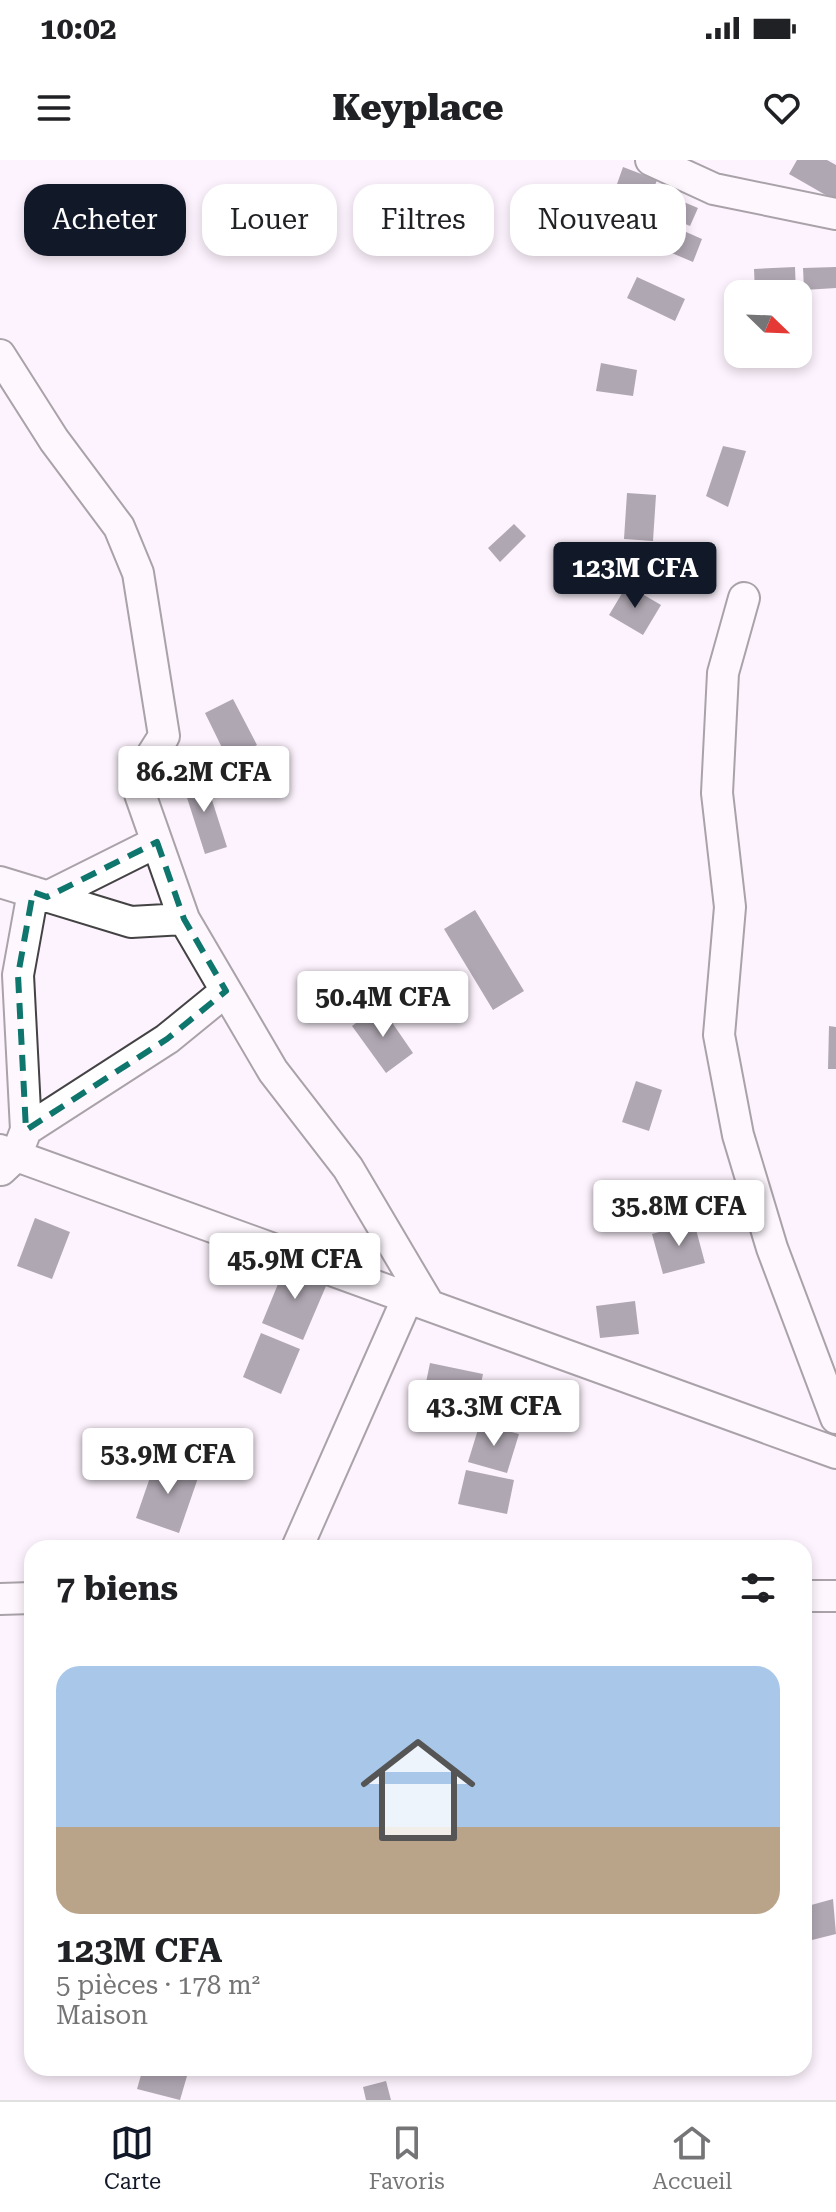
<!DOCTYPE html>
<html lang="fr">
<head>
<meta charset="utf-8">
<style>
  body { margin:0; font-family:"Roboto Serif",serif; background:#f2f2f2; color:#202124; height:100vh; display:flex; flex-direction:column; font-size:30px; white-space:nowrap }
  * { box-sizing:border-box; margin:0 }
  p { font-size:26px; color:#757577 }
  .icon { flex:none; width:44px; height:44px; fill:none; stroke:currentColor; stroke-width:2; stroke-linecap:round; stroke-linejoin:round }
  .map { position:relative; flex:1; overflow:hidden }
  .drawer { position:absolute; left:24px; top:1380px; width:788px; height:536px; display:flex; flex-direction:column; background:#fff; border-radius:24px; box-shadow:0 4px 12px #0003 }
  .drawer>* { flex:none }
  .top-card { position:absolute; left:24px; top:24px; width:788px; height:72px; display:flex; gap:16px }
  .needle { width:52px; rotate:113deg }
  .controls { position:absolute; left:724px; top:120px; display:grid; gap:16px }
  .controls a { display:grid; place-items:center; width:88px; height:88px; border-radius:16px; background:#fff; box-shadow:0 4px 12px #0003; font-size:40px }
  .price { position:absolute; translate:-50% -68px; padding:0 18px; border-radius:8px; background:#fff; color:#222; font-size:26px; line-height:52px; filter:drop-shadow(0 2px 4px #0008) }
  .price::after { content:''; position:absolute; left:50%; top:48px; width:24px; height:18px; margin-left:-12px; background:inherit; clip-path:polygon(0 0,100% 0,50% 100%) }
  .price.on { background:#111827; color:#fff }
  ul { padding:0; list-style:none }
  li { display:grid; align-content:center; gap:16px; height:424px; padding:0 32px }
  li span { display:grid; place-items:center; height:248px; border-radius:24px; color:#555 }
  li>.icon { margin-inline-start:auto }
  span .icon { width:144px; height:144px; fill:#fffc; stroke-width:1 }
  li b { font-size:34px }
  h2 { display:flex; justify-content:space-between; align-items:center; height:96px; padding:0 32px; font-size:34px }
  .chip { padding:0 28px; border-radius:24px; background:#fff; box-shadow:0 4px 12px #0003; font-size:28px; line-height:72px }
  .chip.on { background:#111827; color:#fff }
  .status { display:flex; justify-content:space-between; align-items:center; height:56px; padding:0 40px; background:#fff; direction:ltr }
  .status svg { height:22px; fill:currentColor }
  header { display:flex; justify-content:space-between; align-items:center; height:104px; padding:0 32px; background:#fff; font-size:36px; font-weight:800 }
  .menu { display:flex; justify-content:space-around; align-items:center; height:112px; border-top:2px solid #e0e0e0; background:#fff; font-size:22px; color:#757577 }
  .menu a { display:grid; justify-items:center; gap:4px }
  .menu .on { color:#111827 }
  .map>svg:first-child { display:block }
  .building { fill:#514c58 }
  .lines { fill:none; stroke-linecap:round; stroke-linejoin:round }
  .minor-casing { stroke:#434343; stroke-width:34 }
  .minor { stroke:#fff; stroke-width:30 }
  .marked { fill:none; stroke:#0f766e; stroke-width:6; stroke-dasharray:16 10; stroke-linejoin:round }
</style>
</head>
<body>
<div class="status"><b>10:02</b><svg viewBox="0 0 49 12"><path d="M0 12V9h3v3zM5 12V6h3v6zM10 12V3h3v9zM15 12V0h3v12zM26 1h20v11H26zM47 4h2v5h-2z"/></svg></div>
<header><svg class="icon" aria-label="menu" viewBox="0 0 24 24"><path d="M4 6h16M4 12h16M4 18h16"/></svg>Keyplace<svg class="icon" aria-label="heart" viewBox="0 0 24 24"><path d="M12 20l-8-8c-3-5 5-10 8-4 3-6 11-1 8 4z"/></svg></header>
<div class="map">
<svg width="836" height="1940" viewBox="0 0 836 1940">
  <rect width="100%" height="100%" fill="#fdf3fe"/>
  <path class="building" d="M797 0H827L836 5V41L789 14Z
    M623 7 657 20 645 53 611 41Z
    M679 40 698 48 690 66 671 58Z
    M631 53 672 66 664 89 624 75Z
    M677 68 702 79 693 102 667 91Z
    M795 107 796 134H755L754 109Z
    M836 107V128L804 130 803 108Z
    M637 117 685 139 675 161 627 138Z
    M601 203 637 210 633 236 596 231Z
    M723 286 746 291 728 347 706 336Z
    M627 333 656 335 653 381 624 379Z
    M514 364 526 376 500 402 488 388Z
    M627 425 661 445 643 475 609 455Z
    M233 539 257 585 228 600 205 553Z
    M204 615 227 687 205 694 182 622Z
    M475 750 524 831 493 850 444 769Z
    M380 845 413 893 386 913 352 866Z
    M829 866 836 867V909H828Z
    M636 921 662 930 649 971 622 962Z
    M35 1058 70 1072 52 1119 17 1106Z
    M694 1062 705 1103 663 1114 652 1074Z
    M287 1102 329 1119 303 1180 262 1163Z
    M635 1141 639 1174 600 1178 596 1146Z
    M261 1173 300 1189 281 1234 243 1217Z
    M430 1203 483 1214 476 1248 423 1237Z
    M480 1263 519 1274 507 1313 468 1302Z
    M156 1300 199 1315 179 1373 136 1358Z
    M466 1310 514 1320 507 1354 458 1344Z
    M147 1381 187 1386V1388H145Z
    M833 1739 836 1774 804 1782V1747Z
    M143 1908H160L187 1916 180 1940 137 1929Z
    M386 1921 391 1940H366L363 1927Z"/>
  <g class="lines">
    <defs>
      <path id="minor" d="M651 0 714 29 836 54
        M0 195 54 280 119 367 138 413 164 576 145 606 140 634 184 759 273 911 348 1008 429 1145
        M744 438 723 513 717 633 730 747 719 875 738 975 772 1088 836 1258
        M0 722 131 762 184 759
        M47 737 157 682
        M26 970 167 879 226 831
        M0 990 836 1293
        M1 1010 16 996 26 970 18 815 33 732
        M297 1388 408 1137
        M804 1436H836
        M0 1439 32 1438"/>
    </defs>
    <use href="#minor" class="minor-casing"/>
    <use href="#minor" class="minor"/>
  </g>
  <path d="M0 0H836V1940H0ZM157 682 184 759 226 831 167 879 26 970 18 815 33 732 47 737Z" fill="#fdf3fe" fill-opacity=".55" fill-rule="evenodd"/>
  <path class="marked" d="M157 682 184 759 226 831 167 879 26 970 18 815 33 732 47 737Z"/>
</svg>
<div class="controls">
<a><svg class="needle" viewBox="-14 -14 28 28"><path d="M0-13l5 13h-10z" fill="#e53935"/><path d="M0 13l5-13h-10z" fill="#757577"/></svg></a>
</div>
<b class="price on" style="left:635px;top:450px">123M CFA</b>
<b class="price" style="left:204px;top:654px">86.2M CFA</b>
<b class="price" style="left:383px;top:879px">50.4M CFA</b>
<b class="price" style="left:679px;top:1088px">35.8M CFA</b>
<b class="price" style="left:295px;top:1141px">45.9M CFA</b>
<b class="price" style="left:494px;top:1288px">43.3M CFA</b>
<b class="price" style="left:168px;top:1336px">53.9M CFA</b>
<div class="top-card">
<a class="chip on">Acheter</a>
<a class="chip">Louer</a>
<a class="chip">Filtres</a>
<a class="chip">Nouveau</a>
</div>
<section class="drawer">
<h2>7 biens<svg class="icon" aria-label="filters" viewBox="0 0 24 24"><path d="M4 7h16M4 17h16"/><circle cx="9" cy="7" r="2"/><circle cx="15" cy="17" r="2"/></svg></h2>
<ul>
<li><span style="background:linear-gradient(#a9c7e8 65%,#b9a48a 0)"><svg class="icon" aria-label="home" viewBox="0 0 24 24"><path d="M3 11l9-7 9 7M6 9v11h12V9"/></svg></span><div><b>123M CFA</b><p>5 pièces · 178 m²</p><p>Maison</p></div></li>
</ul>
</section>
</div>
<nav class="menu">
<a class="on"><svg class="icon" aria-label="map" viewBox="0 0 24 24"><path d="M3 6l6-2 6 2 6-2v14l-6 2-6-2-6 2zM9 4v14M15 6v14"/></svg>Carte</a>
<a><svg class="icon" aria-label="saved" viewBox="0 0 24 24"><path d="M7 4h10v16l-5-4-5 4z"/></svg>Favoris</a>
<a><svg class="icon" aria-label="home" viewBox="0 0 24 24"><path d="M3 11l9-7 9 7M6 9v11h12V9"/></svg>Accueil</a>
</nav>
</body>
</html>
